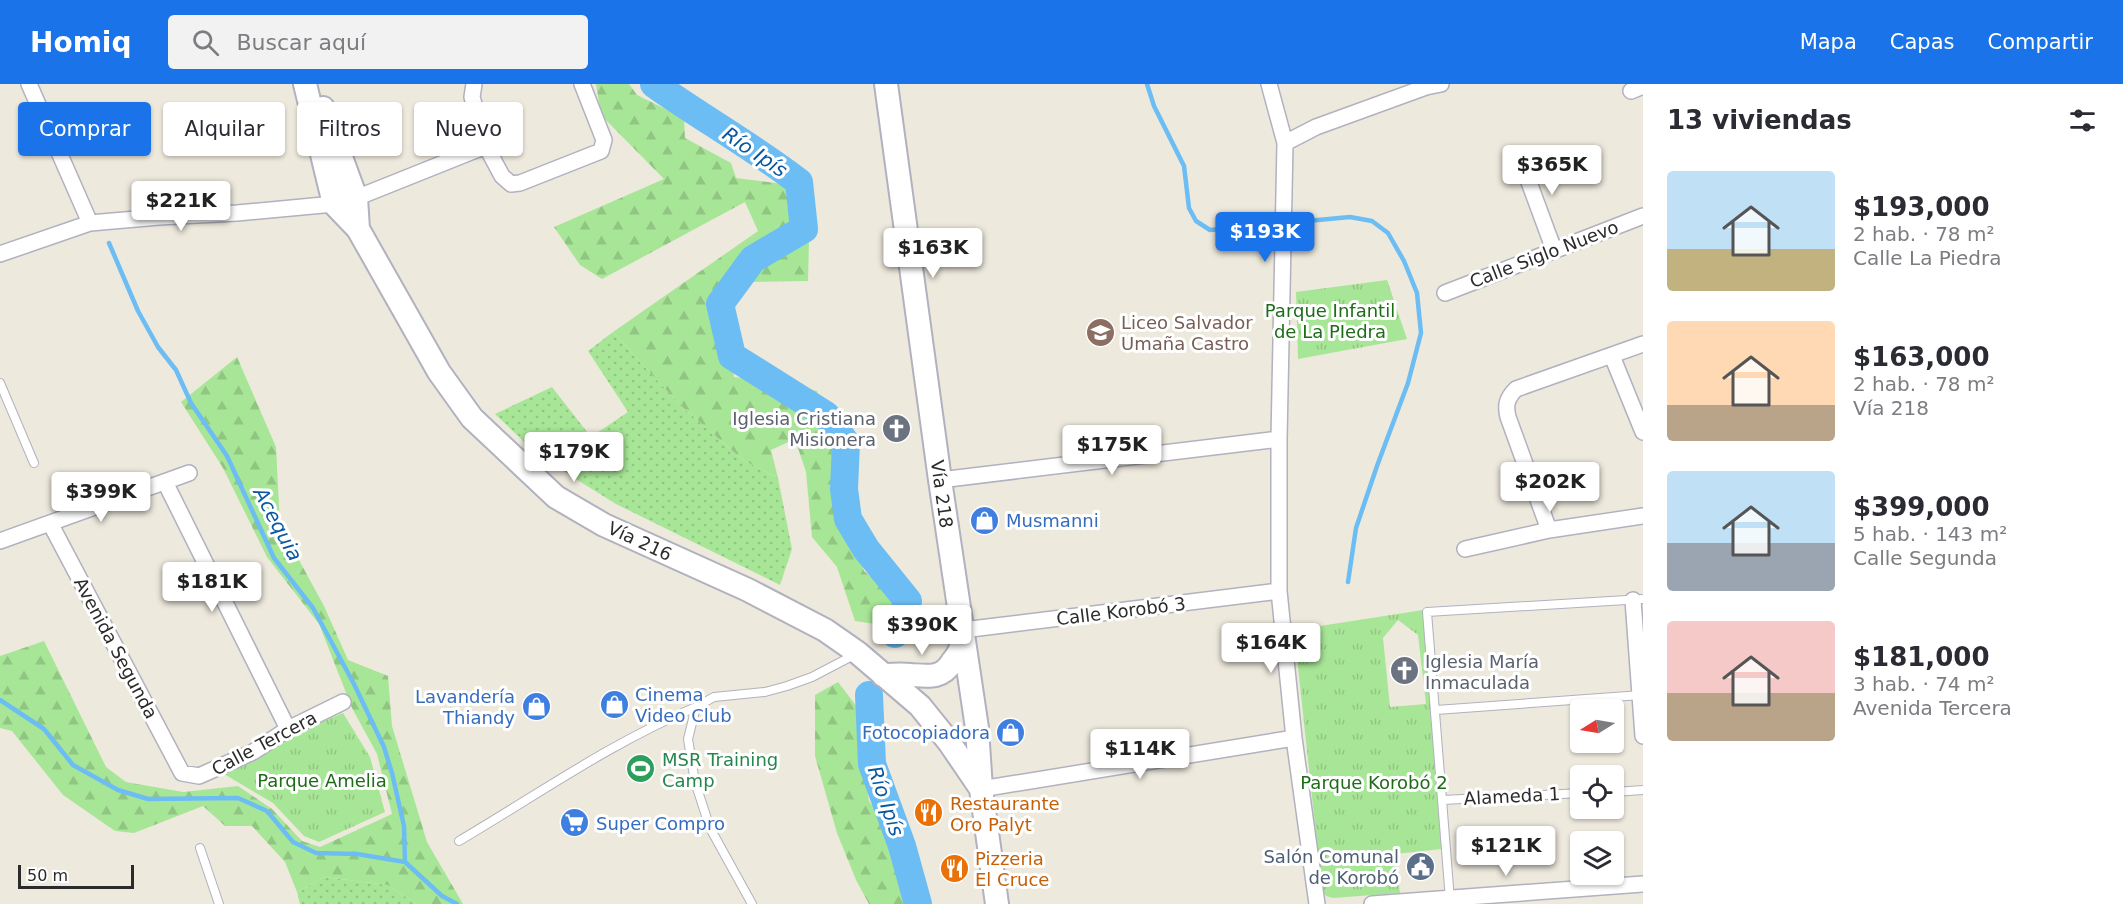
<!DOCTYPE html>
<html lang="es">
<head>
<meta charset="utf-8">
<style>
  body { margin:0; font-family:"DejaVu Sans",sans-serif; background:#f2f2f3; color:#2b2b33; height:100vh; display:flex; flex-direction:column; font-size:22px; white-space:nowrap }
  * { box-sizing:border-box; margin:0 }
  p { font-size:20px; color:#7c7c81 }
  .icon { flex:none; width:33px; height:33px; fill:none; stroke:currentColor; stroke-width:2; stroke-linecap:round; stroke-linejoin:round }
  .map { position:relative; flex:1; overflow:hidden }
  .sheet { display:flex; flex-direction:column; background:#fff; width:480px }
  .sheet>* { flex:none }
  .top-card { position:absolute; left:18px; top:18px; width:570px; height:54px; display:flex; gap:12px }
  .needle { width:39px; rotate:259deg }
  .controls { position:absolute; left:1570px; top:615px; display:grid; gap:12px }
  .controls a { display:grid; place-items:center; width:54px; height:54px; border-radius:6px; background:#fff; box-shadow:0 2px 4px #0004; font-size:30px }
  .scale { position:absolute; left:18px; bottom:15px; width:116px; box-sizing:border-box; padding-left:6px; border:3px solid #2b2b2b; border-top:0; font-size:16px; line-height:21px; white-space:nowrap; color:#2b2b2b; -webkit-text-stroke:4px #fff; paint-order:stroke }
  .price { position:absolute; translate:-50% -51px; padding:0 14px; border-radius:6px; background:#fff; color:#222; font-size:20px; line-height:39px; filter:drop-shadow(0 2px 3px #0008) }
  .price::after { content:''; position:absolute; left:50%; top:36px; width:18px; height:14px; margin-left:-9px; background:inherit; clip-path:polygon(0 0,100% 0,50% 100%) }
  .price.selected { background:#1a73e8; color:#fff }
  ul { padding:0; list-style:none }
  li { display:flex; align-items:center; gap:18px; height:150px; padding:0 24px }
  li span { display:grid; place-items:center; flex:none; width:168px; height:120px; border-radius:6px; color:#555 }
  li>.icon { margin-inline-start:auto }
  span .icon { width:72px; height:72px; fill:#fffc; stroke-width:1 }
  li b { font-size:26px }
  h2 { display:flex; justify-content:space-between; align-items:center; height:72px; padding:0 24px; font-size:26px }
  .tag { padding:0 21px; border-radius:6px; background:#fff; box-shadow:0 2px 4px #0004; font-size:21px; line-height:54px }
  .tag.selected { background:#1a73e8; color:#fff }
  header { display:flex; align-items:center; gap:36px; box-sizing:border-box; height:84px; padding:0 30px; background:#1a73e8; color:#fff }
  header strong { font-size:28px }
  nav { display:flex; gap:33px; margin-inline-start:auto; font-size:21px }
  .search { width:420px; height:54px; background:#f2f2f3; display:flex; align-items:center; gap:15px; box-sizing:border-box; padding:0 21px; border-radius:6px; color:#7c7c81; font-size:22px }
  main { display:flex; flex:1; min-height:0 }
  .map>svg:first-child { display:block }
  .grass { fill:url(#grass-dots) }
  .forest { fill:url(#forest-firs) }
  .park { fill:url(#park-tufts); fill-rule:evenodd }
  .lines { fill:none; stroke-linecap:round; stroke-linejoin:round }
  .stream { stroke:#6cbdf3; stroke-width:4.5 }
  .river { stroke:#6cbdf3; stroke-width:28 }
  .service-casing { stroke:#b1b1bf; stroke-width:10 }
  .minor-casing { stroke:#b1b1bf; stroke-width:18 }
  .secondary-casing { stroke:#b1b1bf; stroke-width:26 }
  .service { stroke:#fff; stroke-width:8 }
  .minor { stroke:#fff; stroke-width:15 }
  .secondary { stroke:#fff; stroke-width:22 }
  .labels { text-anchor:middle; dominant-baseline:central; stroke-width:6; stroke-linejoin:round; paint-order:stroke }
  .street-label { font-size:18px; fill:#2b2b2b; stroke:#fff }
  .park-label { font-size:18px; fill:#1e6c18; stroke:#fff }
  .education-label { font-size:18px; fill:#785e54; stroke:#fff; text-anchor:start }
  .worship-label { font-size:18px; fill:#5b616d; stroke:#fff; text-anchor:end }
  .shop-label { font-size:18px; fill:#366cbe; stroke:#fff; text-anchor:start }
  .leisure-label { font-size:18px; fill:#27864d; stroke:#fff; text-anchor:start }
  .food-label { font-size:18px; fill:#c56008; stroke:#fff; text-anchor:start }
  .service-label { font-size:18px; fill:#4e5e75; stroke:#fff; text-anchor:end }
  .water-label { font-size:20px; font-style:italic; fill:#0859a2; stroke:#fff }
</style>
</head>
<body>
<header>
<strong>Homiq</strong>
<div class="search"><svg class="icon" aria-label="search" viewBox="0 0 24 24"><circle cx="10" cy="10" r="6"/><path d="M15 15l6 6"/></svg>Buscar aquí</div>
<nav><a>Mapa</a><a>Capas</a><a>Compartir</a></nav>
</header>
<main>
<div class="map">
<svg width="1643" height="820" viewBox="0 0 1643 820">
  <defs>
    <pattern id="grass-dots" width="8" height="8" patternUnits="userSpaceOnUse" patternTransform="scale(1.5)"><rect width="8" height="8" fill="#a8e697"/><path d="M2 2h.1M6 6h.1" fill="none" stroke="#91c582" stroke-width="1.8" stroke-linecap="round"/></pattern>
    <pattern id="forest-firs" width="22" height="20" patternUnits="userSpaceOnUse" patternTransform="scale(1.5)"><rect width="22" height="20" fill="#a8e697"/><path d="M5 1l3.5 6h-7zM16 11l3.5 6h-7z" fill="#91c582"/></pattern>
    <pattern id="park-tufts" width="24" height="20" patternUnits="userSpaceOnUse" patternTransform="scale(1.5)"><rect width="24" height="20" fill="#a8e697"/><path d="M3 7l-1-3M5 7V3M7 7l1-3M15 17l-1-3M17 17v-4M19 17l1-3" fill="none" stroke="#91c582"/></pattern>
  </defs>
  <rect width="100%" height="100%" fill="#eee9dd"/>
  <path class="grass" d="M613 248 679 320 743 376 778 394 792 465 780 501 616 420 539 372 495 330 552 303 591 353 628 328 588 267Z
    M324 793 388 801 416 820H300L297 808Z"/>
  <path class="forest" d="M596 0H629L637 11 684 34 685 54 731 79 736 94 783 100 806 133 809 158 808 197 743 198 729 235 734 293 787 299 817 307 844 405 848 435 864 487 899 516 888 542 855 537 837 483 812 453 806 388 795 355 771 366 778 394 743 376 679 320 613 248 758 147 745 118 602 195 580 181 554 143 664 95 601 31Z
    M237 273 276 363 280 441 324 522 348 576 388 592 392 642 427 758 463 820H416L388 801 324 793 297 808 285 778 252 742H225L203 722 134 749 115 747 63 711 12 647 0 644V572L44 557 106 683 126 698 183 708 238 702 272 725 302 757 320 763 392 730 377 670 352 624 319 540 267 473 223 384 181 318Z
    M838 598 861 628V664L869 717 902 762 918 820H869L856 796 837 749 815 672V611Z"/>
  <path class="park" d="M1387 196 1407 255 1298 275 1296 208Z
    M1423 526 1442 765 1395 770 1400 809 1333 814 1326 812 1322 806 1294 546ZM1398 536 1418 551 1426 620 1390 623 1383 554Z
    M343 629 370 673 385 728 319 758 304 752 273 719 224 690 290 651Z"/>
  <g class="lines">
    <path class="stream" d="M1147 0 1154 22 1184 82 1189 124 1196 137 1210 146 1350 133 1372 137 1388 149 1404 177 1417 209 1421 249 1408 299 1377 382 1356 444 1348 498
      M109 159 138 227 158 263 176 286 191 319 227 372 274 474 313 524 354 600 384 663 392 689 404 742 405 778
      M0 616 44 645 73 681 118 706 148 715 238 714 267 727 293 758 316 769 357 770 405 778 442 812 457 820"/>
    <path class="river" d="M654 0C702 34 752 62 799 98L804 145 753 175 720 220 732 272 826 331 846 359 844 405 848 435 866 465 908 517 895 550
      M869 611 872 680 902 762 918 820"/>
    <defs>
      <path id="service" d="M0 299 34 379
        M1436 626 1641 611
        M1614 708 1643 706
        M1443 716 1581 709
        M459 757C537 711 612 658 696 623
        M200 764 219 820
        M1450 816 1427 528 1643 515
        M752 820 710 744 695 698 688 655 696 623 714 613 765 608 787 602 812 593 856 570"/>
      <path id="minor" d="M29 0 90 139
        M1269 0 1285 59 1279 355V507L1294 654 1317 820
        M1631 7 1643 2
        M1285 59 1316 43 1426 3 1441 0
        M486 62 502 92 511 100 520 99 601 67 604 56 582 0
        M1519 71 1554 166
        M0 170 90 139 159 133 237 129 334 120 356 114 486 62 472 13 474 0
        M1445 209 1643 132
        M1612 272 1643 348
        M940 396 1279 355
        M165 398 288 645
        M50 439 182 689 199 692 253 668 288 645 343 618
        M1549 446 1508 333C1505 321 1507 314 1516 305L1643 260
        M0 457 189 389
        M1465 465 1549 446 1643 432
        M1633 516 1643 652
        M963 546 1279 507
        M981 705 1294 654
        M1372 820 1643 800"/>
      <path id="secondary" d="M305 0 334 120 358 145 439 288 472 334 556 413 604 441 748 506 825 546 858 569 920 622 949 658 981 705
        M886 0 940 396 977 644 981 705 997 820
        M323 24 356 114 358 145
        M883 591C892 591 902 590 911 591 928 592 942 595 952 578 959 570 962 564 962 553"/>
    </defs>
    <use href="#service" class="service-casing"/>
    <use href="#minor" class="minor-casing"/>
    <use href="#secondary" class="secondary-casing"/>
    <use href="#service" class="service"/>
    <use href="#minor" class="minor"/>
    <use href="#secondary" class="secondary"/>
  </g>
  <defs>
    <symbol id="school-disc" viewBox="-11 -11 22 22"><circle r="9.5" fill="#8d6e63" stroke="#fff"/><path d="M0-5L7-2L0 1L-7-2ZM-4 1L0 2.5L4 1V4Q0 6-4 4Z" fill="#fff"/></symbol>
    <symbol id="church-disc" viewBox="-11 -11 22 22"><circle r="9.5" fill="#6b7280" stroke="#fff"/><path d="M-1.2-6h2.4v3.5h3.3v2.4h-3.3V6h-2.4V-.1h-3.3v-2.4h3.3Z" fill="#fff"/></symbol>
    <symbol id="shop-disc" viewBox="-11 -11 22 22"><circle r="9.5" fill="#3f7fe0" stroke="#fff"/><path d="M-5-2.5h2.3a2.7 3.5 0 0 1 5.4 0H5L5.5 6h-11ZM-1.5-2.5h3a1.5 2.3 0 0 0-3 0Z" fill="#fff"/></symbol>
    <symbol id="stadium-disc" viewBox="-11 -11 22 22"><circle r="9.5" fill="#2e9e5b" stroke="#fff"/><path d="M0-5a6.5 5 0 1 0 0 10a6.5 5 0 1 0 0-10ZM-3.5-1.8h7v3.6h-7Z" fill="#fff"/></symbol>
    <symbol id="restaurant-disc" viewBox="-11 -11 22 22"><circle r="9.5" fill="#e8710a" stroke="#fff"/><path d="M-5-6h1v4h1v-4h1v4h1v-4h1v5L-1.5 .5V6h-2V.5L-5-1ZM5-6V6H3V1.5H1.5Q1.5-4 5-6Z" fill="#fff"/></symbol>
    <symbol id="supermarket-disc" viewBox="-11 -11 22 22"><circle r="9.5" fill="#3f7fe0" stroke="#fff"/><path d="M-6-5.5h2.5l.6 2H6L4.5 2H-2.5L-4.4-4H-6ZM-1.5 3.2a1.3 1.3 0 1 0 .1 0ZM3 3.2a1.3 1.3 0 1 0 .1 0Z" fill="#fff"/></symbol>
    <symbol id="civic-disc" viewBox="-11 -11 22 22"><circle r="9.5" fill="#5c6f8a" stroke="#fff"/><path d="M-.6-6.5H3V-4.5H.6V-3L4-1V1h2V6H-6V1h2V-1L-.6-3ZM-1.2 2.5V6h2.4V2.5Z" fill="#fff"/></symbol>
  </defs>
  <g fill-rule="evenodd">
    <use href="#school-disc" x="1084" y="232" width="33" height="33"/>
    <use href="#church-disc" x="880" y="328" width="33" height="33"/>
    <use href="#shop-disc" x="968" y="420" width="33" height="33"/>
    <use href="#church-disc" x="1388" y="570" width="33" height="33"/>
    <use href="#shop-disc" x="598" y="604" width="33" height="33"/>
    <use href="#shop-disc" x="520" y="606" width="33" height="33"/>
    <use href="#shop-disc" x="994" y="632" width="33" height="33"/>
    <use href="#stadium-disc" x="624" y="668" width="33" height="33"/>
    <use href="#restaurant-disc" x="912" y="712" width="33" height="33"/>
    <use href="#supermarket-disc" x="558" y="722" width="33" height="33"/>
    <use href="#civic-disc" x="1404" y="766" width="33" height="33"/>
    <use href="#restaurant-disc" x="938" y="768" width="33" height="33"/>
  </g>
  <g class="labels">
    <g class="street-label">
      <text transform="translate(1544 170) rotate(-21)">Calle Siglo Nuevo</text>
      <text transform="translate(942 410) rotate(82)">Vía 218</text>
      <text transform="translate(640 457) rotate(25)">Vía 216</text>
      <text transform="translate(1121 527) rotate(-7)">Calle Korobó 3</text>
      <text transform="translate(116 564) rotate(62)">Avenida Segunda</text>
      <text transform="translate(264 659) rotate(-28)">Calle Tercera</text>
      <text transform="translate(1512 712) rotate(-3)">Alameda 1</text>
    </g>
    <g class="park-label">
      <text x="1330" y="226">Parque Infantil<tspan x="1330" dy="21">de La PIedra</tspan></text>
      <text x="322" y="696">Parque Amelia</text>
      <text x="1374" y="698">Parque Korobó 2</text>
    </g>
    <g class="education-label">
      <text x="1121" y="238">Liceo Salvador<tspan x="1121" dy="21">Umaña Castro</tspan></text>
    </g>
    <g class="worship-label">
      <text x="876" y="334">Iglesia Cristiana<tspan x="876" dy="21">Misionera</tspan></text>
      <text x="1425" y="577" text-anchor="start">Iglesia María<tspan x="1425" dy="21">Inmaculada</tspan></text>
    </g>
    <g class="shop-label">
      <text x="1006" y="436">Musmanni</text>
      <text x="635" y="610">Cinema<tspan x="635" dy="21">Video Club</tspan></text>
      <text x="515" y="612" text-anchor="end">Lavandería<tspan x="515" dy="21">Thiandy</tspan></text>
      <text x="990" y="648" text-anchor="end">Fotocopiadora</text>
      <text x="596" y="739">Super Compro</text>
    </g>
    <g class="leisure-label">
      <text x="662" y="675">MSR Training<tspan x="662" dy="21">Camp</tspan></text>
    </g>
    <g class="food-label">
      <text x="950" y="719">Restaurante<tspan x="950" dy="21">Oro Palyt</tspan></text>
      <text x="975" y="774">Pizzeria<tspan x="975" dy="21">El Cruce</tspan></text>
    </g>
    <g class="service-label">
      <text x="1399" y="772">Salón Comunal<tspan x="1399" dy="21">de Korobó</tspan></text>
    </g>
    <g class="water-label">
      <text transform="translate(755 68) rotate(34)">Río Ipís</text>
      <text transform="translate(278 440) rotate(62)">Acequia</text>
      <text transform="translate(886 717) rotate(71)">Río Ipís</text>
    </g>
  </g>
</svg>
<div class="controls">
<a><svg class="needle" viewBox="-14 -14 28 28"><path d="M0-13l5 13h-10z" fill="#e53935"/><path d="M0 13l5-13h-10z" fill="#7c7c81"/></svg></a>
<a><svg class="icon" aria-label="locate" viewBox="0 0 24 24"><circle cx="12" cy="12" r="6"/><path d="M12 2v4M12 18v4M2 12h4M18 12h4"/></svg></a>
<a><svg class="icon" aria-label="layers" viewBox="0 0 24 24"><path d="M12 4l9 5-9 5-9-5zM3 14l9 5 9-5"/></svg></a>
</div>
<div class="scale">50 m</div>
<b class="price" style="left:1552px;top:112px">$365K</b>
<b class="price" style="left:181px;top:148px">$221K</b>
<b class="price selected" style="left:1265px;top:179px">$193K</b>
<b class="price" style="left:933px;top:195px">$163K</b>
<b class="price" style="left:1112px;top:392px">$175K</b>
<b class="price" style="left:574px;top:399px">$179K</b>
<b class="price" style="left:1550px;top:429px">$202K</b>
<b class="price" style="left:101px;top:439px">$399K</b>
<b class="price" style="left:212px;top:529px">$181K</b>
<b class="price" style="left:922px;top:572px">$390K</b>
<b class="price" style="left:1271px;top:590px">$164K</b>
<b class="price" style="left:1140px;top:696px">$114K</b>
<b class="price" style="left:1506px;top:793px">$121K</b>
<div class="top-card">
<a class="tag selected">Comprar</a>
<a class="tag">Alquilar</a>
<a class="tag">Filtros</a>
<a class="tag">Nuevo</a>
</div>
</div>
<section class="sheet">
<h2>13 viviendas<svg class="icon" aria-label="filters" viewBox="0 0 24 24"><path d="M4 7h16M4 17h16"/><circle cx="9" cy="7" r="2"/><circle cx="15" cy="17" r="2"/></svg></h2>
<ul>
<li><span style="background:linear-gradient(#bfe0f5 65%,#c2b280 0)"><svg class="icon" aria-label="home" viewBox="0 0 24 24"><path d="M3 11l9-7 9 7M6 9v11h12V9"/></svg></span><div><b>$193,000</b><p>2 hab. · 78 m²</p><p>Calle La Piedra</p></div></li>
<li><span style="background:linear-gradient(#ffd9b3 70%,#b9a48a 0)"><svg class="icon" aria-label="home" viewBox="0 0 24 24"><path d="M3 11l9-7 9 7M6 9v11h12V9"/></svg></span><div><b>$163,000</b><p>2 hab. · 78 m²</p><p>Vía 218</p></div></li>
<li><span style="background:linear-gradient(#bfe0f5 60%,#9aa5b1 0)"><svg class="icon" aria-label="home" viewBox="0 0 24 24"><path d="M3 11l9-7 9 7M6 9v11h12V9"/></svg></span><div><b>$399,000</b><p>5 hab. · 143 m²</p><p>Calle Segunda</p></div></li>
<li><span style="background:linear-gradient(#f6c9c9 60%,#b9a48a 0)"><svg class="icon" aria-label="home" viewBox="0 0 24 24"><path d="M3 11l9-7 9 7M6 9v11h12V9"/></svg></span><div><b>$181,000</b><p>3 hab. · 74 m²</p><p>Avenida Tercera</p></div></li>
</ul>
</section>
</main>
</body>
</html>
